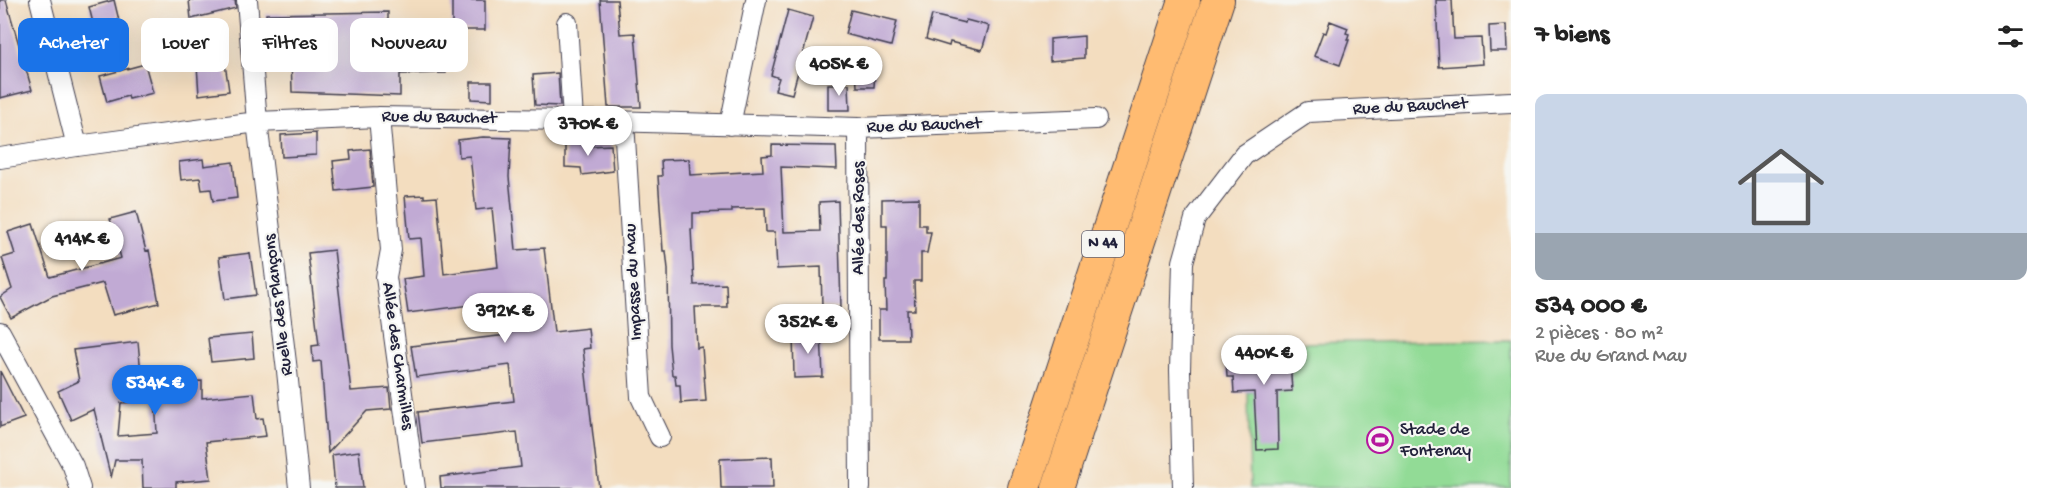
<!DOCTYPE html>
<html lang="fr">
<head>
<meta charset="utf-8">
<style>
  body { margin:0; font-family:"Gochi Hand",sans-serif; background:#f2f2f2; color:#222; height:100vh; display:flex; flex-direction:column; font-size:22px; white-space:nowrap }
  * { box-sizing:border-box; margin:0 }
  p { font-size:20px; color:#767676 }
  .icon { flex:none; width:33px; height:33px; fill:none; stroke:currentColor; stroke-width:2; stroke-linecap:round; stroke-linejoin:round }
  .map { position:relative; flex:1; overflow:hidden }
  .details { display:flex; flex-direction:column; background:#fff; width:540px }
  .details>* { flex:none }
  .top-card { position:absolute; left:18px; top:18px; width:570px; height:54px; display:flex; gap:12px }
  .price { position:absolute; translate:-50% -51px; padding:0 14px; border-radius:21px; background:#fff; color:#222; font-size:20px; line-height:39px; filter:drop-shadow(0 2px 3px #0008) }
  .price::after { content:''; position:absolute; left:50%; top:36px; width:18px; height:14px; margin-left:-9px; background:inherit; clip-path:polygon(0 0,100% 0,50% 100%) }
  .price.on { background:#1a73e8; color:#fff }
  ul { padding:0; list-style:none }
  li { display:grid; align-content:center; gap:12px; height:318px; padding:0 24px }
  li span { display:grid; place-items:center; height:186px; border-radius:12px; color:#555 }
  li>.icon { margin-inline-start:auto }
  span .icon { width:108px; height:108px; fill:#fffc; stroke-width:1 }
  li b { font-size:26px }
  h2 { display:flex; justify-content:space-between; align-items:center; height:72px; padding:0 24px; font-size:26px }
  .tag { padding:0 21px; border-radius:12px; background:#fff; box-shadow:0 6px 24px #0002; font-size:21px; line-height:54px }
  .tag.on { background:#1a73e8; color:#fff }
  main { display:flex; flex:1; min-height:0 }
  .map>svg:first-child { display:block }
  .green { fill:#92db96; stroke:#5a7e68; stroke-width:1.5 }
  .building { fill:#c1aad4; fill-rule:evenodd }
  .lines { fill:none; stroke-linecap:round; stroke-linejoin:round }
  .street-casing { stroke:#413e4f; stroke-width:22 }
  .primary-casing { stroke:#413e4f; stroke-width:34 }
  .street { stroke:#fff; stroke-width:20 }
  .primary { stroke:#ffbb71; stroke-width:32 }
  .labels { text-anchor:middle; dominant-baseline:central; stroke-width:4.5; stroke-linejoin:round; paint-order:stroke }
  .shield { fill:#f6f6f2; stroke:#626272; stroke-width:1.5 }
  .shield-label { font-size:16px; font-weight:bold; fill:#22223b }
  .street-label { font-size:18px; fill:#22223b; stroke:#f6f6f2 }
  .poi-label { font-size:18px; fill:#22223b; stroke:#f6f6f2; text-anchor:start }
</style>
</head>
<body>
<main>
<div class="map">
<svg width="1511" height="488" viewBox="0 0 1511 488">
  <rect width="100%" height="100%" fill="#f6f6f2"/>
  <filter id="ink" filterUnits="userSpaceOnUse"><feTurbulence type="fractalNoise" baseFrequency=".0167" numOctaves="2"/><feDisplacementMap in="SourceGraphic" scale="12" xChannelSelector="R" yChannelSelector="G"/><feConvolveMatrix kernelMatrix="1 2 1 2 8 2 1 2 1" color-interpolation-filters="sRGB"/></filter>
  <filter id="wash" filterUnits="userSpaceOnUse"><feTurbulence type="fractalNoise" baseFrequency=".008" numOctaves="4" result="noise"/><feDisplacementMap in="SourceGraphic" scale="24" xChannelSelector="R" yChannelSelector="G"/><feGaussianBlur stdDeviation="1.35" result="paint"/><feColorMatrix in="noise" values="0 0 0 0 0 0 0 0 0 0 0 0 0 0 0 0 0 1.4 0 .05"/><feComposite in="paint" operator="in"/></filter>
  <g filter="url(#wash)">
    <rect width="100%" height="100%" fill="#f3ddbf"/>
    <path class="green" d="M1511 340V488H1250L1248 392 1291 391 1289 343Z"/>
    <g id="blocks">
      <path class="building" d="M0 0H6L32 90 0 98Z
        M114 0 123 37 98 43 89 7Z
        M189 0H235L236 8 191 19Z
        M452 0H485V30H452Z
        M600 0H617L620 34 635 33 641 107H608Z
        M1436 0H1452L1454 39 1481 38 1483 64 1439 67Z
        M788 10 813 17 792 94 775 90 779 78 771 75Z
        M851 10 897 21 891 46 845 34Z
        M388 12V33L446 32V73L400 74V96L292 92 291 55H267L266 14Z
        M932 15 965 23 966 20 989 26 982 50 950 42 949 46 926 39Z
        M1330 21 1348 28 1346 33 1349 34 1347 40H1349L1340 65 1314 56 1323 32 1326 33Z
        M1506 25 1507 51H1490L1489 26Z
        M1084 36V58L1050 61V39Z
        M222 43 229 91 199 95 196 50Z
        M145 64 153 93 129 99 128 96 107 102 100 76Z
        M856 69H875L874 87H857Z
        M558 73 560 106 535 105 533 75Z
        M471 82H492V100L471 99Z
        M828 84H849L850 110H828Z
        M316 133V155L282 157 281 135Z
        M483 137 511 138 509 177 516 250 544 248 554 332 588 328 590 348 583 349 599 488H441L440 477 521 467 517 432 422 443 418 412 514 401 510 365 416 377 411 346 507 335 503 301 408 313 403 279 424 276 421 238 409 239 405 196 424 195V198L437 197 444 274 498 267 492 208 476 210 470 156 459 157 458 140Z
        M565 140H591V146L611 145 613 171 582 175 581 168 565 167Z
        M772 145 836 146 837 169 781 167 784 232 820 231 819 202 838 201 841 308 822 307 821 267 777 269 775 232H766L765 208 732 209V212L693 213V229H691L694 285 726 284 727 307H695L697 348 702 347 706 401 681 403 680 385H676L675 375H672L669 345 668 269 666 251H663L658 176H662L661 160 689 159 690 175 763 171 762 156 772 155Z
        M370 149 373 187 336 191 333 161 351 159 350 151Z
        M203 159 204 166 233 162 237 198 213 201 211 189 202 190 200 178 181 180 179 162Z
        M919 198V225H926V232H931L927 253H921V281H914L915 310H907L908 339H879V310H886L885 281H887V225H882V199Z
        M136 212 146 251 149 250 159 303 113 315 103 283 52 296 11 318 0 297 12 289 2 258 15 254 8 232 33 224 50 277 121 258 110 219Z
        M334 250 351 391 389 388 391 409 367 411 328 453 321 361 313 362 312 346 319 345 308 253Z
        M250 253 256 295 225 299 219 257Z
        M793 333H821L823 377 794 378Z
        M252 334 254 358 211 362 208 338Z
        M138 342 142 383 202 381V398L254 393 257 419 263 418 266 436 206 442 211 479 176 482V488H143L142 460H115L111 478 94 409 71 420 58 391 79 381 73 350ZM155 400 157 433 118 436 121 403Z
        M1252 343H1289L1292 391 1277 392 1278 449 1257 450 1254 392 1234 393 1233 377H1227L1226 359H1253Z
        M0 371 24 418 0 427Z
        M359 451 363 488H335L332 455Z
        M772 457 773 488H721L720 459Z"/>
    </g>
  </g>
  <g filter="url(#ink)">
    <use href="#blocks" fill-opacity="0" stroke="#413e4f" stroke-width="1.5"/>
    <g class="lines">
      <defs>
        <path id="street" d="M40 0 77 146
          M247 0 257 122 287 371 299 488
          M567 23 573 120
          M379 117 391 250 386 277 415 488
          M624 122 641 397 660 437
          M730 125 756 0
          M858 128 860 488
          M0 158 77 146 257 122 379 117 573 120 858 128 1096 119
          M0 332 73 466 80 488
          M1183 488 1180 370 1183 262 1195 219 1244 155 1308 112 1511 102"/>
        <path id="primary" d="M1024 488 1184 0
          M1058 488 1218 0"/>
      </defs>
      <use href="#street" class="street-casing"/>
      <use href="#primary" class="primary-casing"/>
      <use href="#street" class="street"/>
      <use href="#primary" class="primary"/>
    </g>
  </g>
  <defs>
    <symbol id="stadium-ring" viewBox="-11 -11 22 22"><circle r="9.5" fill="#f6f6f2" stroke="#b5179e" stroke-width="1.5"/><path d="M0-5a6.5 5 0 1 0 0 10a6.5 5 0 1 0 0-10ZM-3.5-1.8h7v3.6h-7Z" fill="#b5179e"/></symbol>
  </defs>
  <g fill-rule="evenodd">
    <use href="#stadium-ring" x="1365" y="425" width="30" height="30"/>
  </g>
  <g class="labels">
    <rect class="shield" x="1082" y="231" width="42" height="26" rx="4.5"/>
    <g class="shield-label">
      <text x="1103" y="244">N 44</text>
    </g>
    <g class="street-label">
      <text transform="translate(1410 107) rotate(-3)">Rue du Bauchet</text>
      <text transform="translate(439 118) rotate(1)">Rue du Bauchet</text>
      <text transform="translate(924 126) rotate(-2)">Rue du Bauchet</text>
      <text transform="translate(859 218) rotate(-90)">Allée des Roses</text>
      <text transform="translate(634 282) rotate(-93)">Impasse du Mau</text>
      <text transform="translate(279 305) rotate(-97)">Ruelle des Plançons</text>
      <text transform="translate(397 356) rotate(82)">Allée des Charmilles</text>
    </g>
    <g class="poi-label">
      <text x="1400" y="430">Stade de<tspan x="1400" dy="21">Fontenay</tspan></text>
    </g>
  </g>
</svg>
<b class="price" style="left:839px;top:97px">405K €</b>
<b class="price" style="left:588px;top:157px">370K €</b>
<b class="price" style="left:82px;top:272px">414K €</b>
<b class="price" style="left:505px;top:344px">392K €</b>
<b class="price" style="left:808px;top:355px">352K €</b>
<b class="price" style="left:1264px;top:386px">440K €</b>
<b class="price on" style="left:155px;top:416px">534K €</b>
<div class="top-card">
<a class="tag on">Acheter</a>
<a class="tag">Louer</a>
<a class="tag">Filtres</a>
<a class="tag">Nouveau</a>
</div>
</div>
<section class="details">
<h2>7 biens<svg class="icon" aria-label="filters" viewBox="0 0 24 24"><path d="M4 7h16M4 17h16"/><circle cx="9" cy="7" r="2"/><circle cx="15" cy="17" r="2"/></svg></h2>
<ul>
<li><span style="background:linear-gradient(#c9d6e8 75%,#9aa5b1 0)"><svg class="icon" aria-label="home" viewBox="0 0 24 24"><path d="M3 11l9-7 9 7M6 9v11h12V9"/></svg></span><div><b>534 000 €</b><p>2 pièces · 80 m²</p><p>Rue du Grand Mau</p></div></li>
</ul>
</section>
</main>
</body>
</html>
